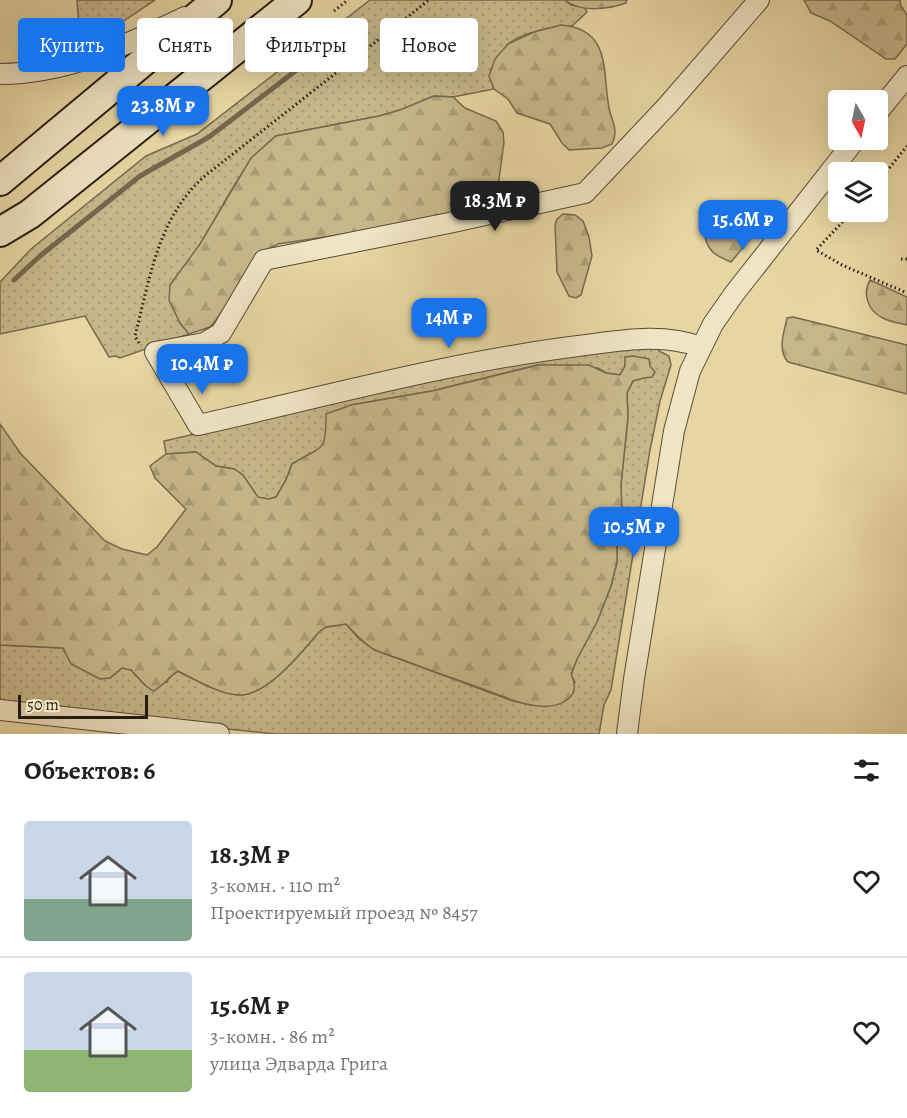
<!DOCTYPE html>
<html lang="ru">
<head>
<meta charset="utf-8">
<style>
  body { margin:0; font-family:Alegreya,serif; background:#f6f6f6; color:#222; height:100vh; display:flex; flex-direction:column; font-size:22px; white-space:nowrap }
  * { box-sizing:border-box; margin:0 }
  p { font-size:20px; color:#767676 }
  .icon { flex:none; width:33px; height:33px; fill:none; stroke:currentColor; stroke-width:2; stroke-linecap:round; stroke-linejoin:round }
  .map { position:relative; height:734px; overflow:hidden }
  .panel { display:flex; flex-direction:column; background:#fff; flex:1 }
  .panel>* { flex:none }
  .top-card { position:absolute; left:18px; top:18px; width:600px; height:54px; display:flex; gap:12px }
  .needle { width:39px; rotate:171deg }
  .fabs { position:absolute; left:828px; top:90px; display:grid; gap:12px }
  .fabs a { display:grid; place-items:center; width:60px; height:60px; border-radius:6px; background:#fff; box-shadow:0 6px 24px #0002; font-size:30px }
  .scale { position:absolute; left:18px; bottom:15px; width:130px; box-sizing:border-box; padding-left:6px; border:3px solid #271e12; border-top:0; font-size:16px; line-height:21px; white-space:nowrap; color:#271e12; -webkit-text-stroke:4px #efe4c3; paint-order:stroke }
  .price { position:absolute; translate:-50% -51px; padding:0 14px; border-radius:12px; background:#1a73e8; color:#fff; font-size:20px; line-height:39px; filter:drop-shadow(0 2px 3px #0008) }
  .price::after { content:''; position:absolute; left:50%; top:36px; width:18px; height:14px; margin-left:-9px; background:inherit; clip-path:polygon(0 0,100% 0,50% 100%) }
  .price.selected { background:#222; color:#fff }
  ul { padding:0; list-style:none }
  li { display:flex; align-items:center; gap:18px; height:150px; padding:0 24px }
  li+li { border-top:2px solid #e0e0e0 }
  li span { display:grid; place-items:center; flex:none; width:168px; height:120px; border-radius:6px; color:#555 }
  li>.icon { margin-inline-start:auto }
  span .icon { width:72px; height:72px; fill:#fffc; stroke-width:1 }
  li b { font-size:26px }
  h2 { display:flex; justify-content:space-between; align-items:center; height:72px; padding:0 24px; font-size:26px }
  .pill { padding:0 21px; border-radius:6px; background:#fff; box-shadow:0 6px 24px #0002; font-size:21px; line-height:54px }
  .pill.selected { background:#1a73e8; color:#fff }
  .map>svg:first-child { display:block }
  .grass { fill:url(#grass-dots); stroke:#766a4e; stroke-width:1.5 }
  .forest { fill:url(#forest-firs); stroke:#766a4e; stroke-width:1.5 }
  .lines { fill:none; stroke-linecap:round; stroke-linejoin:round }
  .stream { stroke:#73674c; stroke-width:5 }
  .street-casing { stroke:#574c36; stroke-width:22 }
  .secondary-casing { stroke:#271e12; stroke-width:32 }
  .path { stroke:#271e12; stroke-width:3; stroke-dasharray:1.5 3; stroke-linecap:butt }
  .street { stroke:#efe4c3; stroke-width:20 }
  .secondary { stroke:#efe4c3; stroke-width:28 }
</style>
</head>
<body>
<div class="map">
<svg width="907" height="734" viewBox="0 0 907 734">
  <defs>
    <pattern id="grass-dots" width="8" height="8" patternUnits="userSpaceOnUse" patternTransform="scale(1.5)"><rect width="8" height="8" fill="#c6b78a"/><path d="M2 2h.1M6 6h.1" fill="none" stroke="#aa9d76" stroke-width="1.8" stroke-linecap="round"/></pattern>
    <pattern id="forest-firs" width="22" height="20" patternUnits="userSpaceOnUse" patternTransform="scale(1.5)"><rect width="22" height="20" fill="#c6b78a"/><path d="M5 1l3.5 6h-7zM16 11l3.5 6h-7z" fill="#aa9d76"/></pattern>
  </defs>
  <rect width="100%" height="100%" fill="#e7d6a3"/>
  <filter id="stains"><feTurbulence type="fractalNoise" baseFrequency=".00333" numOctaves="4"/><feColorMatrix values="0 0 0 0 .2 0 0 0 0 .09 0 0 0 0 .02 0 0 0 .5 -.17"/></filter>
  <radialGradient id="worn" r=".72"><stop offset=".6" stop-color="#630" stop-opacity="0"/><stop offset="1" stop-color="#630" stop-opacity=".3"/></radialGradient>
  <path class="grass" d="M77 0H155L122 22 80 39Z
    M370 0H565L571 5 585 7 587 12 572 26C554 25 523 33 509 43 501 50 495 66 490 76L494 89 453 97 434 96 400 110 379 116 276 136C242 162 223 207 201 243 192 258 181 271 170 285L180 323 189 334 120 358 116 356 109 357 85 316 0 334V282L31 249 146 156 197 134Z
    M659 347V351L669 356 671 365 660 401 650 450 611 690 604 705 599 734H276L0 705V645L63 648 66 654 110 678 122 668 131 670 145 685 167 682 170 676 178 671C196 680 219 694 239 695 267 696 302 652 319 632L326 627 346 624 359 639 375 650 513 701 532 705 546 706 575 682 571 675 577 659 597 622 611 586 617 562V538L622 517 621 484 628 417 627 393 633 381 644 377 625 366 620 375 606 373 598 368 538 365 432 391 351 405 326 438 321 448 292 464 286 480 276 497 269 499 258 498 243 475 234 469 216 466 196 452 166 454 164 441 458 374 576 354Z"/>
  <path class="forest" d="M565 0H627L626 3C609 9 579 13 565 0Z
    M804 0H900L901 6 907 15V44L895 59H886L830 21 811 13Z
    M561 25C612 29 602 72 609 108 612 123 619 129 612 144L602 148 569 150 562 143 550 124 517 113 508 99 494 89 489 76 495 59 508 44 534 32Z
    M434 96 453 97 465 108 496 121 503 132 504 142 498 187 491 198 473 208 438 220 278 244 265 251 257 260 216 320 210 327 189 334 180 323 169 300 170 285 200 244 251 158 276 136 379 116 400 110Z
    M740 207 756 232 731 262C717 256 709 253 705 237 714 217 717 208 740 207Z
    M563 214 575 215 583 221 589 237 592 256 581 295 576 298 569 296 557 272 555 225 557 219Z
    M870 280 907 297V325C899 323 890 322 883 318 868 311 862 294 870 280Z
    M793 317 907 345V394L788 362C777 350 784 333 787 318Z
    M633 356 649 359 650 366 655 372 652 377 644 378 633 381 627 393 628 417 621 484 622 517 617 538V562L611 586 597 622 577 659 571 674C575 683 577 692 568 699 544 719 497 693 472 685 449 677 426 669 403 660 393 656 382 654 373 649 362 642 355 633 346 624L326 627 319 632C302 652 267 696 239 695 219 694 196 680 178 671 168 677 164 686 153 691L145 685 131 670 122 668 110 678 100 679 71 664 63 648 0 645V424L21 454 105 541 122 549 147 555 157 547 186 509 155 478 150 466 166 454 196 452 216 466 234 469 243 475 258 497 269 499 276 497 286 480 292 464C323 444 326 455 326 414L351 405 432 391 538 365H589L606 373 620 375 625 366V357Z"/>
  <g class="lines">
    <path class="stream" d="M14 280 40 256 140 176 209 137 328 46"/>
    <defs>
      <path id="street" d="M0 74C66 74 127 45 185 17
        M878 112 907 76
        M700 347C662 332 618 341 578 346 450 362 324 397 198 425L155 352 204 343 221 333 264 260 449 223 585 193 667 106 759 0
        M0 710 219 734
        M627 734 634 679 674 431 690 371 713 324 734 294 855 140"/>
      <path id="secondary" d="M0 181 217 0
        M0 232 30 214 297 0"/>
    </defs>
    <use href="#street" class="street-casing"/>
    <use href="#secondary" class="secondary-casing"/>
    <path class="path" d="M334 11 348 0
      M878 182 907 146
      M852 212 816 250 842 265 907 293
      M901 259H907
      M139 343 135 336C150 278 158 216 206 175L429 0"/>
    <use href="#street" class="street"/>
    <use href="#secondary" class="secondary"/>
  </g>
  <rect width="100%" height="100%" filter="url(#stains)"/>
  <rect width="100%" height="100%" fill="url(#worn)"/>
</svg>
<div class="fabs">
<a><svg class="needle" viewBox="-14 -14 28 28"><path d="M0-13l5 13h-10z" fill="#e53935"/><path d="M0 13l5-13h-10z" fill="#767676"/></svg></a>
<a><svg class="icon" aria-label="layers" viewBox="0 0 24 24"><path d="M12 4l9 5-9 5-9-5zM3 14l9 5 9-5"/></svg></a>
</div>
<div class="scale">50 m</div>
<b class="price" style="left:163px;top:137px">23.8M ₽</b>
<b class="price selected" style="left:495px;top:232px">18.3M ₽</b>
<b class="price" style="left:743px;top:251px">15.6M ₽</b>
<b class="price" style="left:449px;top:349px">14M ₽</b>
<b class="price" style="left:202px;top:395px">10.4M ₽</b>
<b class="price" style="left:634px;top:558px">10.5M ₽</b>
<div class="top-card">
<a class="pill selected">Купить</a>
<a class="pill">Снять</a>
<a class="pill">Фильтры</a>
<a class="pill">Новое</a>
</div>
</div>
<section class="panel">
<h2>Объектов: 6<svg class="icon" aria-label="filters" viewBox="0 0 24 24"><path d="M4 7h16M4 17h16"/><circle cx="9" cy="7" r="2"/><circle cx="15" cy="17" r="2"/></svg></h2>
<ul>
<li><span style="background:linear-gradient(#c9d6e8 65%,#7fa58c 0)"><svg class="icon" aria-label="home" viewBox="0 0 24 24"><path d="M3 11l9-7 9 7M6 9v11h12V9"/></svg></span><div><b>18.3M ₽</b><p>3-комн. · 110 m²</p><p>Проектируемый проезд № 8457</p></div><svg class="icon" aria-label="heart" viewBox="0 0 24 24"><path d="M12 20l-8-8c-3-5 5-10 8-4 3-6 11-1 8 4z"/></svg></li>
<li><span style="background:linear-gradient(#c9d6e8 65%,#8fb573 0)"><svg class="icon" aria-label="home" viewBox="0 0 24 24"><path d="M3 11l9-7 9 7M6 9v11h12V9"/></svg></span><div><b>15.6M ₽</b><p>3-комн. · 86 m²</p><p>улица Эдварда Грига</p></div><svg class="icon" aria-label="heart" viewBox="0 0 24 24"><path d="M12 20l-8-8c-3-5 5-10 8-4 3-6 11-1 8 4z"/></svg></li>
</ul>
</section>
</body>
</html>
